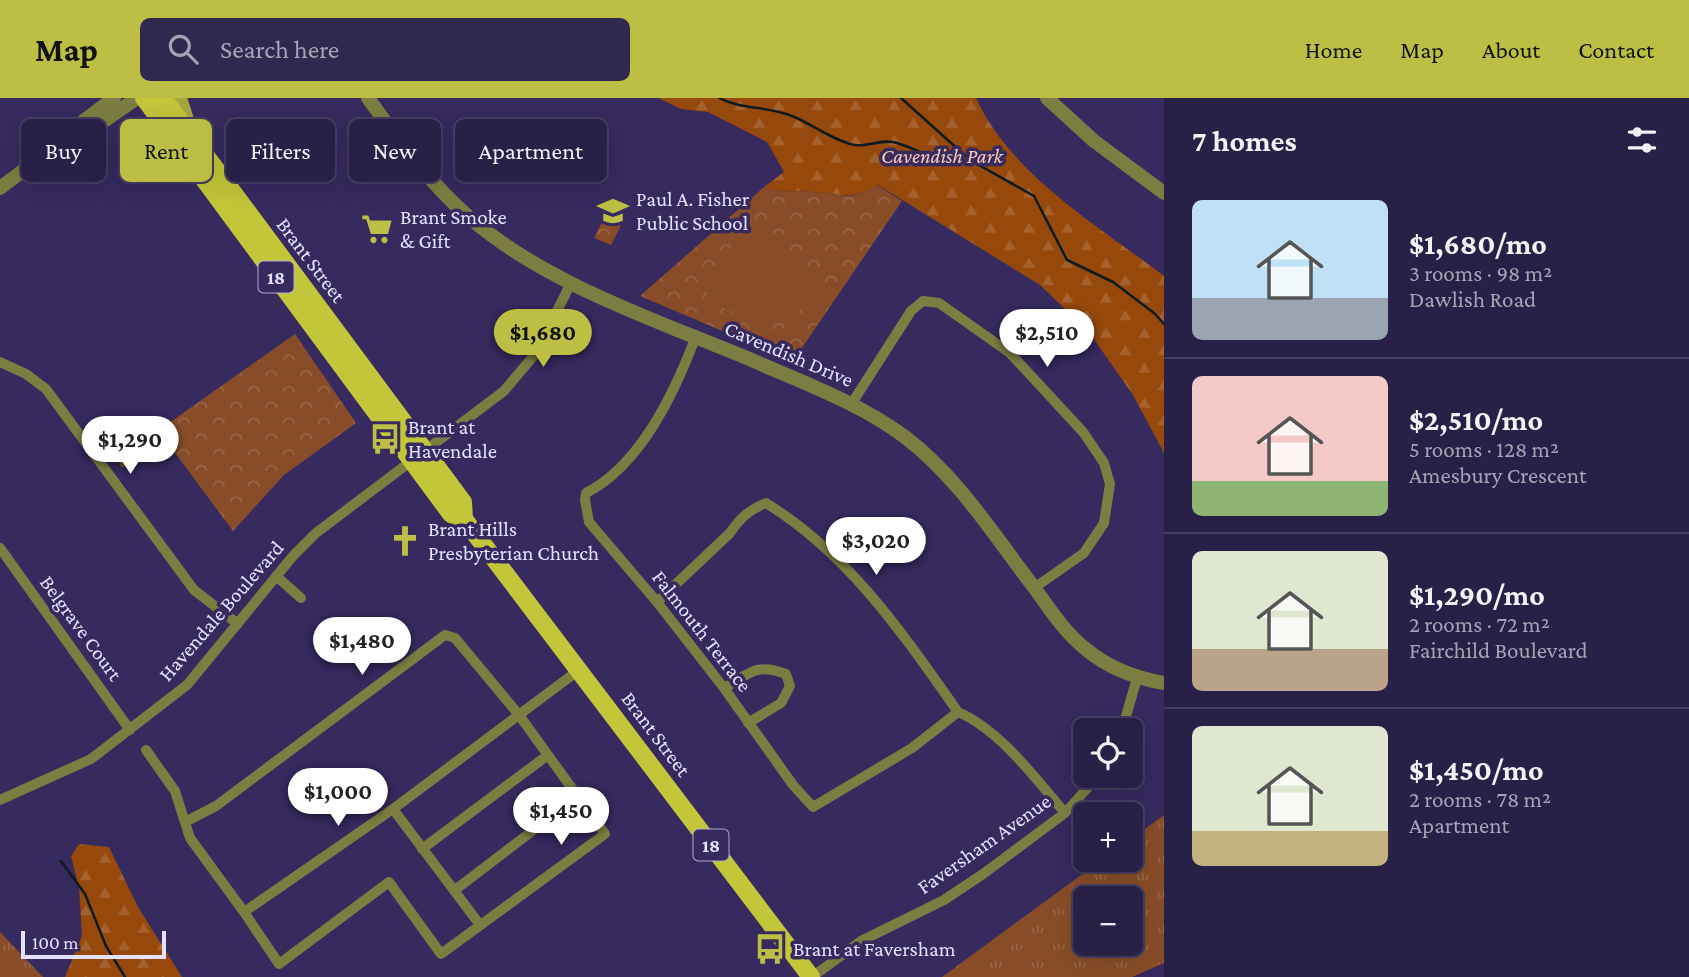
<!DOCTYPE html>
<html lang="en">
<head>
<meta charset="utf-8">
<style>
  body { margin:0; font-family:"Crimson Pro",serif; background:#30284e; color:#f1f3f6; height:100vh; display:flex; flex-direction:column; font-size:26px; white-space:nowrap }
  * { box-sizing:border-box; margin:0 }
  p { font-size:23px; color:#a5a3b4 }
  .icon { flex:none; width:38px; height:38px; fill:none; stroke:currentColor; stroke-width:2; stroke-linecap:round; stroke-linejoin:round }
  .map { position:relative; flex:1; overflow:hidden }
  .details { display:flex; flex-direction:column; background:#282047; width:525px }
  .details>* { flex:none }
  .banner { position:absolute; left:21px; top:21px; width:665px; height:63px; display:flex; gap:14px }
  .fabs { position:absolute; left:1073px; top:620px; display:grid; gap:14px }
  .fabs a { display:grid; place-items:center; width:70px; height:70px; border-radius:10px; background:#282047; box-shadow:0 7px 28px #0002,0 0 0 2px #443e60; font-size:35px }
  .scale { position:absolute; left:21px; bottom:18px; width:145px; box-sizing:border-box; padding-left:7px; border:4px solid #e5e2fd; border-top:0; font-size:19px; line-height:24px; white-space:nowrap; color:#e5e2fd; -webkit-text-stroke:5px #362a5f; paint-order:stroke }
  .price { position:absolute; translate:-50% -60px; padding:0 16px; border-radius:24px; background:#fff; color:#222; font-size:23px; line-height:46px; filter:drop-shadow(0 2px 4px #0008) }
  .price::after { content:''; position:absolute; left:50%; top:42px; width:21px; height:16px; margin-left:-10px; background:inherit; clip-path:polygon(0 0,100% 0,50% 100%) }
  .price.selected { background:#bcbf43; color:#111 }
  ul { padding:0; list-style:none }
  li { display:flex; align-items:center; gap:21px; height:175px; padding:0 28px }
  li+li { border-top:2px solid #443e60 }
  li span { display:grid; place-items:center; flex:none; width:196px; height:140px; border-radius:10px; color:#555 }
  li>.icon { margin-inline-start:auto }
  span .icon { width:84px; height:84px; fill:#fffc; stroke-width:1 }
  li b { font-size:30px }
  h2 { display:flex; justify-content:space-between; align-items:center; height:84px; padding:0 28px; font-size:30px }
  .tag { padding:0 24px; border-radius:10px; background:#282047; box-shadow:0 7px 28px #0002,0 0 0 2px #443e60; font-size:24px; line-height:63px }
  .tag.selected { background:#bcbf43; color:#111 }
  header { display:flex; align-items:center; gap:42px; box-sizing:border-box; height:98px; padding:0 35px; background:#bcbf43; color:#111 }
  header strong { font-size:33px }
  nav { display:flex; gap:38px; margin-inline-start:auto; font-size:24px }
  .search { width:490px; height:63px; background:#30284e; display:flex; align-items:center; gap:18px; box-sizing:border-box; padding:0 24px; border-radius:10px; color:#a5a3b4; font-size:26px }
  main { display:flex; flex:1; min-height:0 }
  .map>svg:first-child { display:block }
  .grass { fill:url(#grass-tufts); fill-rule:evenodd }
  .forest { fill:url(#forest-firs) }
  .park { fill:url(#park-crowns) }
  .garden { fill:#884d28 }
  .lines { fill:none; stroke-linecap:round; stroke-linejoin:round }
  .stream { stroke:#0c1b22; stroke-width:2.5 }
  .minor { stroke:#7c7e41; stroke-width:10 }
  .tertiary { stroke:#7c7e41; stroke-width:14 }
  .secondary { stroke:#a4a73f; stroke-width:14 }
  .primary { stroke:#c3c638; stroke-width:18 }
  .labels { text-anchor:middle; dominant-baseline:central; stroke-width:7; stroke-linejoin:round; paint-order:stroke }
  .shield { fill:#362a5f; stroke:#b0abce; stroke-width:2 }
  .shield-label { font-size:19px; font-weight:bold; fill:#e5e2fd }
  .park-label { font-size:21px; font-style:italic; fill:#f9cbb2; stroke:#362a5f }
  .poi-label { font-size:21px; fill:#e5e2fd; stroke:#362a5f; text-anchor:start }
  .street-label { font-size:21px; fill:#e5e2fd; stroke:#362a5f }
</style>
</head>
<body>
<header>
<strong>Map</strong>
<div class="search"><svg class="icon" aria-label="search" viewBox="0 0 24 24"><circle cx="10" cy="10" r="6"/><path d="M15 15l6 6"/></svg>Search here</div>
<nav><a>Home</a><a>Map</a><a>About</a><a>Contact</a></nav>
</header>
<main>
<div class="map">
<svg width="1164" height="879" viewBox="0 0 1164 879">
  <defs>
    <pattern id="grass-tufts" width="24" height="20" patternUnits="userSpaceOnUse" patternTransform="scale(1.75)"><rect width="24" height="20" fill="#884d28"/><path d="M3 7l-1-3M5 7V3M7 7l1-3M15 17l-1-3M17 17v-4M19 17l1-3" fill="none" stroke="#996648"/></pattern>
    <pattern id="forest-firs" width="22" height="20" patternUnits="userSpaceOnUse" patternTransform="scale(1.75)"><rect width="22" height="20" fill="#97480b"/><path d="M5 1l3.5 6h-7zM16 11l3.5 6h-7z" fill="#a5622f"/></pattern>
    <pattern id="park-crowns" width="20" height="18" patternUnits="userSpaceOnUse" patternTransform="scale(1.75)"><rect width="20" height="18" fill="#884d28"/><path d="M2 6a3 3 0 1 1 6 0M12 15a3 3 0 1 1 6 0" fill="none" stroke="#996648"/></pattern>
  </defs>
  <rect width="100%" height="100%" fill="#362a5f"/>
  <path class="grass" d="M1164 717V865L1132 879H942L1103 761H1130L1131 741ZM1085 800H1130V845H1085Z
    M0 834 43 879H0Z"/>
  <path class="forest" d="M658 0H976C1011 77 1099 128 1164 178V355L1133 297 1088 233 1040 187 878 87C852 103 841 96 813 94 791 91 788 98 764 89L784 74 767 44 708 14 681 11Z
    M79 746 109 749 138 809 182 879H65L82 838 79 790 71 758Z"/>
  <path class="park" d="M877 87 902 103 793 263 640 198 764 89C788 98 791 91 813 94 843 96 850 104 877 87Z
    M605 118 621 127 611 147 594 140Z
    M295 236 356 325 284 377 233 433 164 340 122 370 119 365 159 332Z"/>
  <path class="garden" d="M755 123H763L826 195 783 222 747 219 720 209 698 186Z"/>
  <g class="lines">
    <path class="stream" d="M719 0C742 12 769 8 792 18 810 25 836 44 855 47 868 49 884 40 897 45 928 55 934 65 969 63
      M901 0 970 62 1034 98 1067 162 1113 184 1154 215 1164 226
      M61 763 85 796 106 848 125 879"/>
    <path class="minor" d="M696 238C675 294 641 367 586 395L585 402 589 424 657 504 724 590 793 687 813 709 912 650 958 614
      M0 264 26 276 46 291 194 492 238 526
      M852 305 911 213 923 203 939 205 1010 255 1083 334 1104 365 1110 386 1104 425 1084 455 1034 490
      M0 450 130 632
      M276 478 301 500
      M657 504 730 435C740 420 749 412 766 405 849 456 903 536 958 614 1000 632 1036 681 1065 715
      M724 590C749 576 756 564 786 576L790 588 781 605 748 625
      M1122 632 1137 580
      M146 652 175 693 190 740 244 814 393 711 579 572
      M0 702 91 661 187 587 293 458 316 435 504 293 536 255 571 185
      M393 711 480 827
      M185 724 216 708 445 537 455 540 519 617 605 736 441 856 389 784 279 866 244 814
      M422 751 548 657
      M455 792 578 698
      M812 879 861 843 944 802 983 776 1065 715 1099 677"/>
    <path class="tertiary" d="M368 0C399 43 430 86 471 121 548 187 661 224 754 263 806 286 859 305 905 339 958 379 996 440 1036 492 1051 513 1066 536 1087 552 1110 571 1135 580 1164 585
      M1047 0 1094 43 1164 95
      M74 35 84 37 137 0
      M0 90 74 35 77 28 114 0"/>
    <path class="secondary" d="M180 0 190 31"/>
    <path class="primary" d="M144 0 451 416 464 421 811 879
      M163 0 463 404 464 421"/>
  </g>
  <defs>
    <symbol id="school-bare" viewBox="-9 -9 18 18"><path d="M0-5L7-2L0 1L-7-2ZM-4 1L0 2.5L4 1V4Q0 6-4 4Z" fill="#bcbf43" stroke="#362a5f" stroke-width="2.5" paint-order="stroke"/></symbol>
    <symbol id="supermarket-bare" viewBox="-9 -9 18 18"><path d="M-6-5.5h2.5l.6 2H6L4.5 2H-2.5L-4.4-4H-6ZM-1.5 3.2a1.3 1.3 0 1 0 .1 0ZM3 3.2a1.3 1.3 0 1 0 .1 0Z" fill="#bcbf43" stroke="#362a5f" stroke-width="2.5" paint-order="stroke"/></symbol>
    <symbol id="bus-bare" viewBox="-9 -9 18 18"><path d="M-5-6H5V4H4V6H2V4H-2V6H-4V4H-5ZM-3.5-4V0h7V-4ZM-3.5 1.2v1.5H-2V1.2ZM2 1.2v1.5H3.5V1.2Z" fill="#bcbf43" stroke="#362a5f" stroke-width="2.5" paint-order="stroke"/></symbol>
    <symbol id="church-bare" viewBox="-9 -9 18 18"><path d="M-1.2-6h2.4v3.5h3.3v2.4h-3.3V6h-2.4V-.1h-3.3v-2.4h3.3Z" fill="#bcbf43" stroke="#362a5f" stroke-width="2.5" paint-order="stroke"/></symbol>
  </defs>
  <g fill-rule="evenodd">
    <use href="#school-bare" x="591" y="91" width="44" height="44"/>
    <use href="#supermarket-bare" x="355" y="109" width="44" height="44"/>
    <use href="#bus-bare" x="363" y="319" width="44" height="44"/>
    <use href="#church-bare" x="383" y="421" width="44" height="44"/>
    <use href="#bus-bare" x="748" y="829" width="44" height="44"/>
  </g>
  <g class="labels">
    <g class="shield">
      <rect x="258.5" y="163.5" width="35" height="31" rx="5"/>
      <rect x="693.5" y="731.5" width="35" height="31" rx="5"/>
    </g>
    <g class="shield-label">
      <text x="276" y="179">18</text>
      <text x="711" y="747">18</text>
    </g>
    <g class="park-label">
      <text x="942" y="58">Cavendish Park</text>
    </g>
    <g class="poi-label">
      <text x="636" y="101">Paul A. Fisher<tspan x="636" dy="24">Public School</tspan></text>
      <text x="400" y="119">Brant Smoke<tspan x="400" dy="24">&amp; Gift</tspan></text>
      <text x="408" y="329">Brant at<tspan x="408" dy="24">Havendale</tspan></text>
      <text x="428" y="431">Brant Hills<tspan x="428" dy="24">Presbyterian Church</tspan></text>
      <text x="793" y="851">Brant at Faversham</text>
    </g>
    <g class="street-label">
      <text transform="translate(311 162) rotate(53)">Brant Street</text>
      <text transform="translate(789 256) rotate(23)">Cavendish Drive</text>
      <text transform="translate(221 513) rotate(-49)">Havendale Boulevard</text>
      <text transform="translate(81 530) rotate(54)">Belgrave Court</text>
      <text transform="translate(702 533) rotate(52)">Falmouth Terrace</text>
      <text transform="translate(656 636) rotate(53)">Brant Street</text>
      <text transform="translate(984 746) rotate(-35)">Faversham Avenue</text>
    </g>
  </g>
</svg>
<div class="fabs">
<a><svg class="icon" aria-label="locate" viewBox="0 0 24 24"><circle cx="12" cy="12" r="6"/><path d="M12 2v4M12 18v4M2 12h4M18 12h4"/></svg></a>
<a>+</a>
<a>−</a>
</div>
<div class="scale">100 m</div>
<b class="price selected" style="left:543px;top:271px">$1,680</b>
<b class="price" style="left:1047px;top:271px">$2,510</b>
<b class="price" style="left:130px;top:378px">$1,290</b>
<b class="price" style="left:876px;top:479px">$3,020</b>
<b class="price" style="left:362px;top:579px">$1,480</b>
<b class="price" style="left:338px;top:730px">$1,000</b>
<b class="price" style="left:561px;top:749px">$1,450</b>
<div class="banner">
<a class="tag">Buy</a>
<a class="tag selected">Rent</a>
<a class="tag">Filters</a>
<a class="tag">New</a>
<a class="tag">Apartment</a>
</div>
</div>
<section class="details">
<h2>7 homes<svg class="icon" aria-label="filters" viewBox="0 0 24 24"><path d="M4 7h16M4 17h16"/><circle cx="9" cy="7" r="2"/><circle cx="15" cy="17" r="2"/></svg></h2>
<ul>
<li><span style="background:linear-gradient(#bfe0f5 70%,#9aa5b1 0)"><svg class="icon" aria-label="home" viewBox="0 0 24 24"><path d="M3 11l9-7 9 7M6 9v11h12V9"/></svg></span><div><b>$1,680/mo</b><p>3 rooms · 98 m²</p><p>Dawlish Road</p></div></li>
<li><span style="background:linear-gradient(#f6c9c9 75%,#8fb573 0)"><svg class="icon" aria-label="home" viewBox="0 0 24 24"><path d="M3 11l9-7 9 7M6 9v11h12V9"/></svg></span><div><b>$2,510/mo</b><p>5 rooms · 128 m²</p><p>Amesbury Crescent</p></div></li>
<li><span style="background:linear-gradient(#dfe7d0 70%,#b9a48a 0)"><svg class="icon" aria-label="home" viewBox="0 0 24 24"><path d="M3 11l9-7 9 7M6 9v11h12V9"/></svg></span><div><b>$1,290/mo</b><p>2 rooms · 72 m²</p><p>Fairchild Boulevard</p></div></li>
<li><span style="background:linear-gradient(#dfe7d0 75%,#c2b280 0)"><svg class="icon" aria-label="home" viewBox="0 0 24 24"><path d="M3 11l9-7 9 7M6 9v11h12V9"/></svg></span><div><b>$1,450/mo</b><p>2 rooms · 78 m²</p><p>Apartment</p></div></li>
</ul>
</section>
</main>
</body>
</html>
